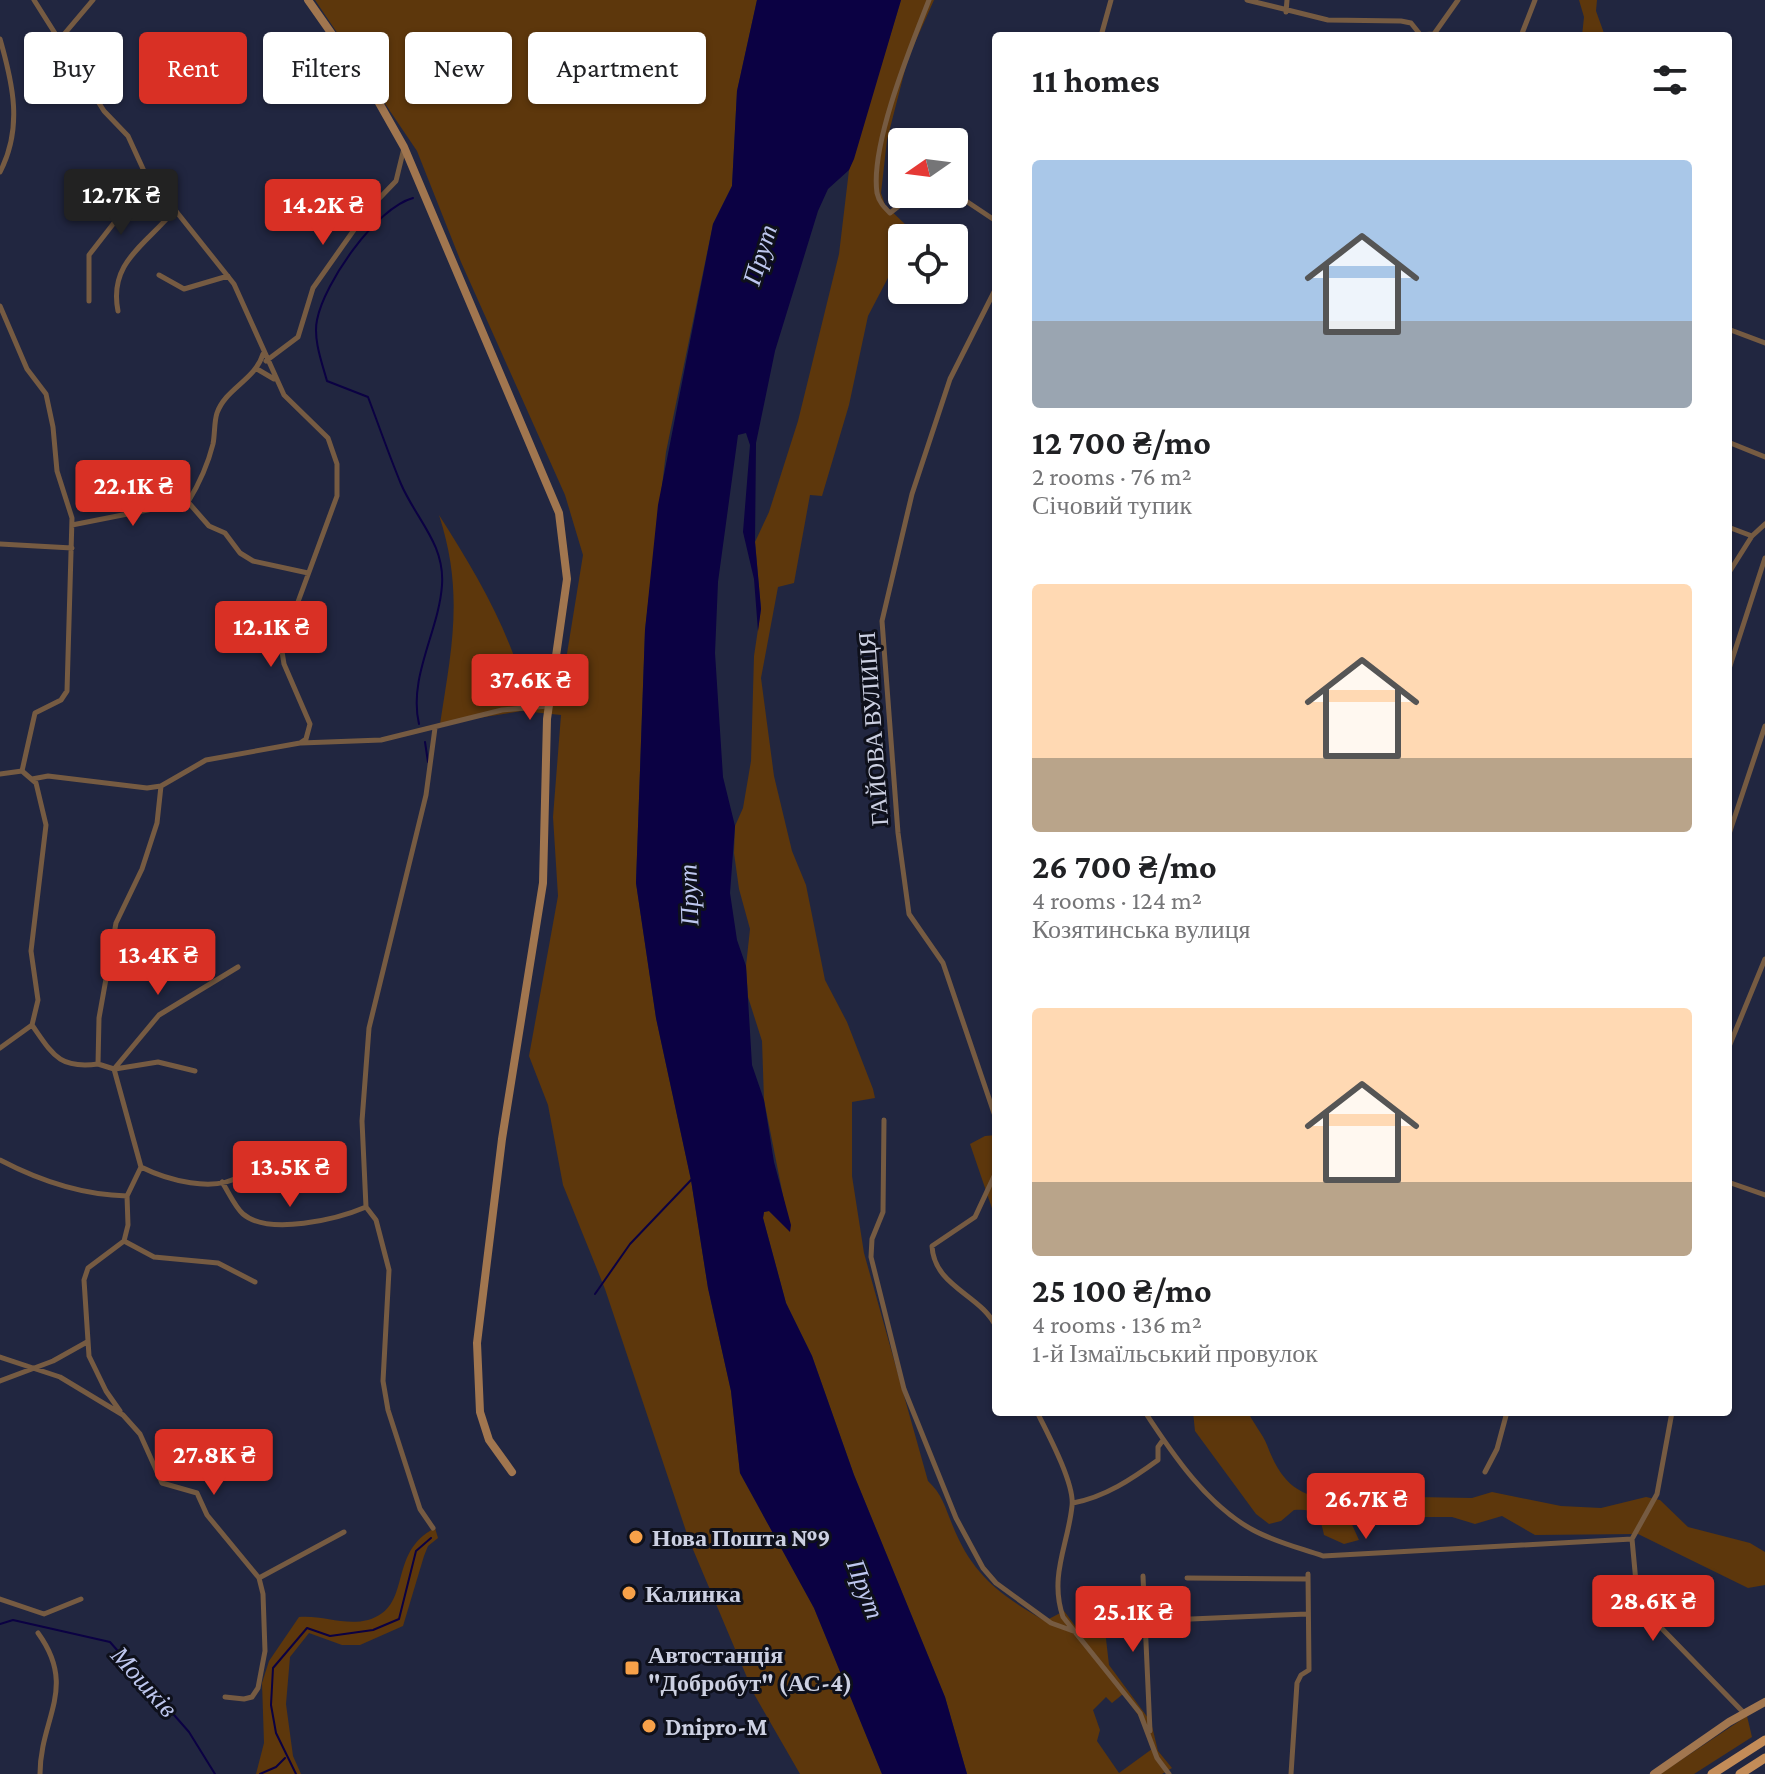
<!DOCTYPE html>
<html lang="en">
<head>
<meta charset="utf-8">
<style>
  body { margin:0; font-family:"Crimson Pro",serif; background:#f6f6f6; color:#202124; height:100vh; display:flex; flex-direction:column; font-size:30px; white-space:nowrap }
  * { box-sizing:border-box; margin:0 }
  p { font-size:26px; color:#757577 }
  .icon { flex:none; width:44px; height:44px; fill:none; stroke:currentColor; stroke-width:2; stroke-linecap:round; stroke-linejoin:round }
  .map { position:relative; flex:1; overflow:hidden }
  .side { position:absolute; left:992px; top:32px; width:740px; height:1384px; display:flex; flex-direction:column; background:#fff; border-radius:8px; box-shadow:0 2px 6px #0004 }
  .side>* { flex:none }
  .banner { position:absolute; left:24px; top:32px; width:760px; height:72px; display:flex; gap:16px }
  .needle { width:52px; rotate:256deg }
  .controls { position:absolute; left:888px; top:128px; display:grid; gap:16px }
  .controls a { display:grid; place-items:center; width:80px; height:80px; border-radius:8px; background:#fff; box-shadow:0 2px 6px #0004; font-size:40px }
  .price { position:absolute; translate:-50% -68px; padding:0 18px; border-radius:8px; background:#d93025; color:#fff; font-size:26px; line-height:52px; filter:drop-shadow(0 2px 4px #0008) }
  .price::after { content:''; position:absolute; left:50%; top:48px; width:24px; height:18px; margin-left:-12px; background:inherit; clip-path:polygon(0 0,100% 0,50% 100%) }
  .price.selected { background:#222; color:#fff }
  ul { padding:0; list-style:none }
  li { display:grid; align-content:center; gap:16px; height:424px; padding:0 40px }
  li span { display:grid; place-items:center; height:248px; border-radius:8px; color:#555 }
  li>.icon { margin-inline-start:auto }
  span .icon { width:144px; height:144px; fill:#fffc; stroke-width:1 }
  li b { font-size:34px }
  h2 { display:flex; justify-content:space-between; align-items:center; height:96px; padding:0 40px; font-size:34px }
  .chip { padding:0 28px; border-radius:8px; background:#fff; box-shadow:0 2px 6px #0004; font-size:28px; line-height:72px }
  .chip.selected { background:#d93025; color:#fff }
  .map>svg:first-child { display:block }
  .green { fill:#5d370c; fill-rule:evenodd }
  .water { fill:#0b0143 }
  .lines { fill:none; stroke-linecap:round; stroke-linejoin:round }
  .stream { stroke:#0b0143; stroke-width:2 }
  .street { stroke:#765b42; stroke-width:5 }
  .secondary { stroke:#a1764f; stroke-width:8 }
  .primary { stroke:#c38c58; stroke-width:9 }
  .poi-dot { fill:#f7a149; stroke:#0e101b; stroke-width:3 }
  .labels { text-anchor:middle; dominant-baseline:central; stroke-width:6; stroke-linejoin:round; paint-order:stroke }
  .street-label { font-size:24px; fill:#ccd0e2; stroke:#0e101b }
  .poi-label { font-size:24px; font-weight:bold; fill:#ccd0e2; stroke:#0e101b; text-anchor:start }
  .water-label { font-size:26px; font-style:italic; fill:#bec7ef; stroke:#0e101b }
</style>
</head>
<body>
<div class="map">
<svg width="1765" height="1774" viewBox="0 0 1765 1774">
  <rect width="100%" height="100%" fill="#212640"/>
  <path class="green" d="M315 0H757L737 91 732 186 713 224 666 452 645 630 636 883 656 1018 691 1180 708 1288 731 1391 740 1473 814 1608 882 1774H800L754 1694 689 1540 605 1289 563 1185 548 1105 529 1056 558 896 553 817 561 715 522 711 440 724C452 647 464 592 439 515 471 565 500 614 519 670L564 672 583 555 565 495 461 262 417 151Z
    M901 0H934L908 58 887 140 881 193 885 205 907 226 908 238H902V251L868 316 849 405 822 496 810 495 794 583 778 587 761 678 774 776 792 851 806 885 825 980 847 1022 873 1089 875 1098 852 1102V1176L864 1253 928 1481C942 1494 945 1507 952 1524 972 1575 1000 1595 1045 1621L1064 1611 1076 1627 1105 1630 1109 1665 1151 1722 1158 1751 1172 1768 1162 1774H967L945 1697 854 1475 812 1356 786 1303 763 1218 764 1212 769 1211 790 1231 764 1100 762 1041 748 997 746 966 750 929 739 889 734 853 735 826 743 808 751 761 754 656 761 609 755 542 769 512 798 421 839 254 849 170ZM1123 1694 1141 1719 1152 1749 1119 1773 1097 1741 1100 1730 1093 1710 1106 1697 1112 1703Z
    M1579 0H1597L1596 11 1605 36H1582L1584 17Z
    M996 1135V1220L970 1144 985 1136Z
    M1193 1412H1248C1253 1423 1262 1433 1267 1445 1281 1482 1299 1500 1340 1498L1359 1540 1344 1544 1324 1535C1320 1515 1315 1508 1294 1510L1281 1521 1269 1524 1256 1514 1195 1431Z
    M1492 1492 1561 1506 1601 1508 1646 1497 1660 1500 1688 1527 1750 1543 1765 1552V1585L1748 1588 1638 1534 1535 1535 1502 1516 1475 1524 1452 1517H1414L1411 1506 1416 1497 1472 1498Z
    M435 1528 438 1538 428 1546 424 1556 403 1626 360 1645H342L309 1633 290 1657 286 1704 293 1756 301 1774H256L264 1743 262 1683 269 1661 299 1617C323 1615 344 1626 368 1620 414 1607 386 1553 435 1528Z
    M1747 1716 1752 1737 1694 1774H1660Z"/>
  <path class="water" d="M757 0H901L854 159 849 170 828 189 818 211 775 351 756 443 755 542 761 609 758 631 754 579 743 532 750 445 746 433 738 435 718 582 715 653 723 777 735 826 730 893 737 940 746 966 752 1065 764 1100 774 1162 791 1225 790 1232 769 1211 764 1212 763 1218 786 1303 812 1356 854 1475 945 1697 967 1774H882L814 1608 740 1473 731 1391 708 1288 691 1180 656 1018 636 883 645 630 658 505 713 224 732 186 737 91Z"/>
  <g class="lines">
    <path class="stream" d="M413 198C376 208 324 283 317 320 313 339 322 363 327 381L368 397C379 426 389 455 401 484 416 519 445 544 442 585 439 631 408 677 419 724
      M425 742 428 762
      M595 1294 630 1244 692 1179
      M0 1624 13 1620 110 1642 189 1732 215 1774
      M260 1774 276 1767 285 1758
      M296 1774 276 1733 271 1705 273 1668 307 1628 330 1636 373 1630 399 1619 416 1551 431 1538"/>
    <path class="street" d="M34 0 104 111 128 136 144 171 234 284 284 395 328 438 337 464V496L295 610 279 633 284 664 310 724 306 739 300 743 206 760 161 786 157 823 142 869 116 923 99 1018 98 1064 114 1069 141 1167C167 1180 214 1193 240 1176
      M1247 0 1328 20 1401 21 1411 23 1419 33
      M1286 12 1287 0
      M1418 35 1434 34 1458 0
      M1101 36 1111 0
      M1521 36 1535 0
      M0 39C13 84 23 128 0 172
      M60 39 93 0
      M954 193 996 221
      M914 194 890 213C884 207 879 202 877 193 870 145 911 46 929 0
      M159 275 184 289 228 276
      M996 288 950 379 912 494 882 621 898 833 909 914 943 963 996 1119
      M89 301V255L117 219 143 171
      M0 306 27 369 46 394 53 427 57 471 72 518 67 691 61 700 35 713 22 771 36 783 46 825 31 951 38 1000 32 1025 0 1048
      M118 311C108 261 148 244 175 209
      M1728 329 1765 343
      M263 354C255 380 226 388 217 413 214 422 215 434 213 444 208 464 199 484 188 502L209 526 225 533 240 553 253 561 308 573
      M266 361 298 337 313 288 368 210 396 181 404 148
      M257 369 274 379
      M1728 442 1765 457
      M72 525 188 502
      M1728 527 1752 536
      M0 544 72 548
      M1728 574 1752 536 1765 524
      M1728 672 1765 558
      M301 743 381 740 502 710 548 706
      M0 774 22 771
      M32 779 48 776 147 788 161 786
      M1728 837 1765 726
      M32 1025C53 1055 59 1069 98 1064
      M1728 1049 1765 959
      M114 1069 159 1015 238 967
      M115 1069 158 1062 195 1071
      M884 1120 883 1212 872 1239 871 1257 904 1389 956 1518 983 1568 996 1583 1051 1623 1076 1632
      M0 1160C40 1181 82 1195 127 1196L141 1167
      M996 1172 975 1217 932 1246C934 1287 982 1295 996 1327
      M222 1182C228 1191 235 1207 243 1214 269 1236 338 1219 366 1207
      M1728 1182 1765 1195
      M124 1241 154 1257 218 1263 255 1282
      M0 1357 60 1377 123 1415 140 1434 162 1483 197 1493 207 1515 259 1578 263 1594 265 1651 258 1688 252 1697 244 1699 225 1697
      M0 1381 53 1361 87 1342
      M120 1411 106 1391 89 1356 84 1280 88 1268 124 1241 128 1225 127 1196
      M1037 1412C1047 1432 1075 1484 1072 1506 1068 1545 1049 1576 1063 1617L1140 1713 1157 1758 1169 1774
      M1145 1412C1173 1455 1207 1505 1253 1530 1275 1542 1300 1548 1323 1556L1632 1539
      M1485 1472 1497 1449 1507 1412
      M1073 1503C1105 1497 1132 1479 1158 1460V1447L1163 1440
      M433 1528 420 1509 388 1410 383 1381 389 1270 376 1220 366 1207 362 1121 369 1028 426 795 435 728
      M1632 1539 1638 1604 1744 1713
      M1632 1539 1657 1494 1672 1412
      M1143 1576 1150 1731
      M259 1578 344 1532
      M1187 1578 1307 1579
      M0 1599 44 1614 81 1599
      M1147 1626 1191 1619 1307 1614
      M38 1633C78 1688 40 1718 40 1774
      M1291 1774 1297 1683 1301 1675 1309 1670 1308 1574"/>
    <path class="secondary" d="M308 0 374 94 404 147 559 513 567 579 547 719 543 883 502 1139 477 1343 480 1412 489 1440 512 1472
      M1654 1774 1729 1722 1765 1702"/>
    <path class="primary" d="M1712 1774 1765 1740
      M1740 1774 1765 1758"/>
  </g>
  <g class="poi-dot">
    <circle cx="636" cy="1537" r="8"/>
    <circle cx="629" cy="1593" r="8"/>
    <rect x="624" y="1660" width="16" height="16" rx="4"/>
    <circle cx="649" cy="1726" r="8"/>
  </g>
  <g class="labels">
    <g class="street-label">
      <text transform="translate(873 729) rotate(-94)">ГАЙОВА ВУЛИЦЯ</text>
    </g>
    <g class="poi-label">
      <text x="652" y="1537">Нова Пошта №9</text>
      <text x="645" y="1593">Калинка</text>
      <text x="648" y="1654">Автостанція<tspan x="648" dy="28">"Добробут" (АС-4)</tspan></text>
      <text x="665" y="1726">Dnipro-M</text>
    </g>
    <g class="water-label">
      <text transform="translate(760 255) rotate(-73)">Прут</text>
      <text transform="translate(689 895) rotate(-92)">Прут</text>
      <text transform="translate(865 1589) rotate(69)">Прут</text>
      <text transform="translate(144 1682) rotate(48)">Мошків</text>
    </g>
  </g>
</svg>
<div class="controls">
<a><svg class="needle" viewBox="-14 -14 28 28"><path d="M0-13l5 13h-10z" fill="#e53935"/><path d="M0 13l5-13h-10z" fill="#757577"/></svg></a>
<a><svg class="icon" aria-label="locate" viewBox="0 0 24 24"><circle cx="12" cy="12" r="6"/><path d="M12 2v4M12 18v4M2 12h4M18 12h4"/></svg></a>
</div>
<b class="price selected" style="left:121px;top:237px">12.7K ₴</b>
<b class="price" style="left:323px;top:247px">14.2K ₴</b>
<b class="price" style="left:133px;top:528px">22.1K ₴</b>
<b class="price" style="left:271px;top:669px">12.1K ₴</b>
<b class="price" style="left:530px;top:722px">37.6K ₴</b>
<b class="price" style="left:158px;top:997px">13.4K ₴</b>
<b class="price" style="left:290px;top:1209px">13.5K ₴</b>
<b class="price" style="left:214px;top:1497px">27.8K ₴</b>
<b class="price" style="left:1366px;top:1541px">26.7K ₴</b>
<b class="price" style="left:1653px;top:1643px">28.6K ₴</b>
<b class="price" style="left:1133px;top:1654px">25.1K ₴</b>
<div class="banner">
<a class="chip">Buy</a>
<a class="chip selected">Rent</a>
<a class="chip">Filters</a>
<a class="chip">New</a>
<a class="chip">Apartment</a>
</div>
<section class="side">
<h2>11 homes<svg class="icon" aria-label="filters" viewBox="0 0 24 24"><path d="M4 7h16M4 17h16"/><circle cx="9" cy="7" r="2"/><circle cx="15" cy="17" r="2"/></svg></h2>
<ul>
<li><span style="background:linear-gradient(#a9c7e8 65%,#9aa5b1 0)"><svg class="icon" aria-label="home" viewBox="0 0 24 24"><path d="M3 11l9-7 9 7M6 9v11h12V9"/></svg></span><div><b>12 700 ₴/mo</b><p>2 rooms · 76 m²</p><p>Січовий тупик</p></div></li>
<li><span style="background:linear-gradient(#ffd9b3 70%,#b9a48a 0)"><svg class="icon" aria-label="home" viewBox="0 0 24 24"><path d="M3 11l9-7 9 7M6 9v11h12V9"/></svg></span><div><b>26 700 ₴/mo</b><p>4 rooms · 124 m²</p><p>Козятинська вулиця</p></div></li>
<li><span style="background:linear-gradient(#ffd9b3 70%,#b9a48a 0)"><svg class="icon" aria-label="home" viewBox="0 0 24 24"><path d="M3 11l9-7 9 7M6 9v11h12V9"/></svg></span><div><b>25 100 ₴/mo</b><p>4 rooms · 136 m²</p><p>1-й Ізмаїльський провулок</p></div></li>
</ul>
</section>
</div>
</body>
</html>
